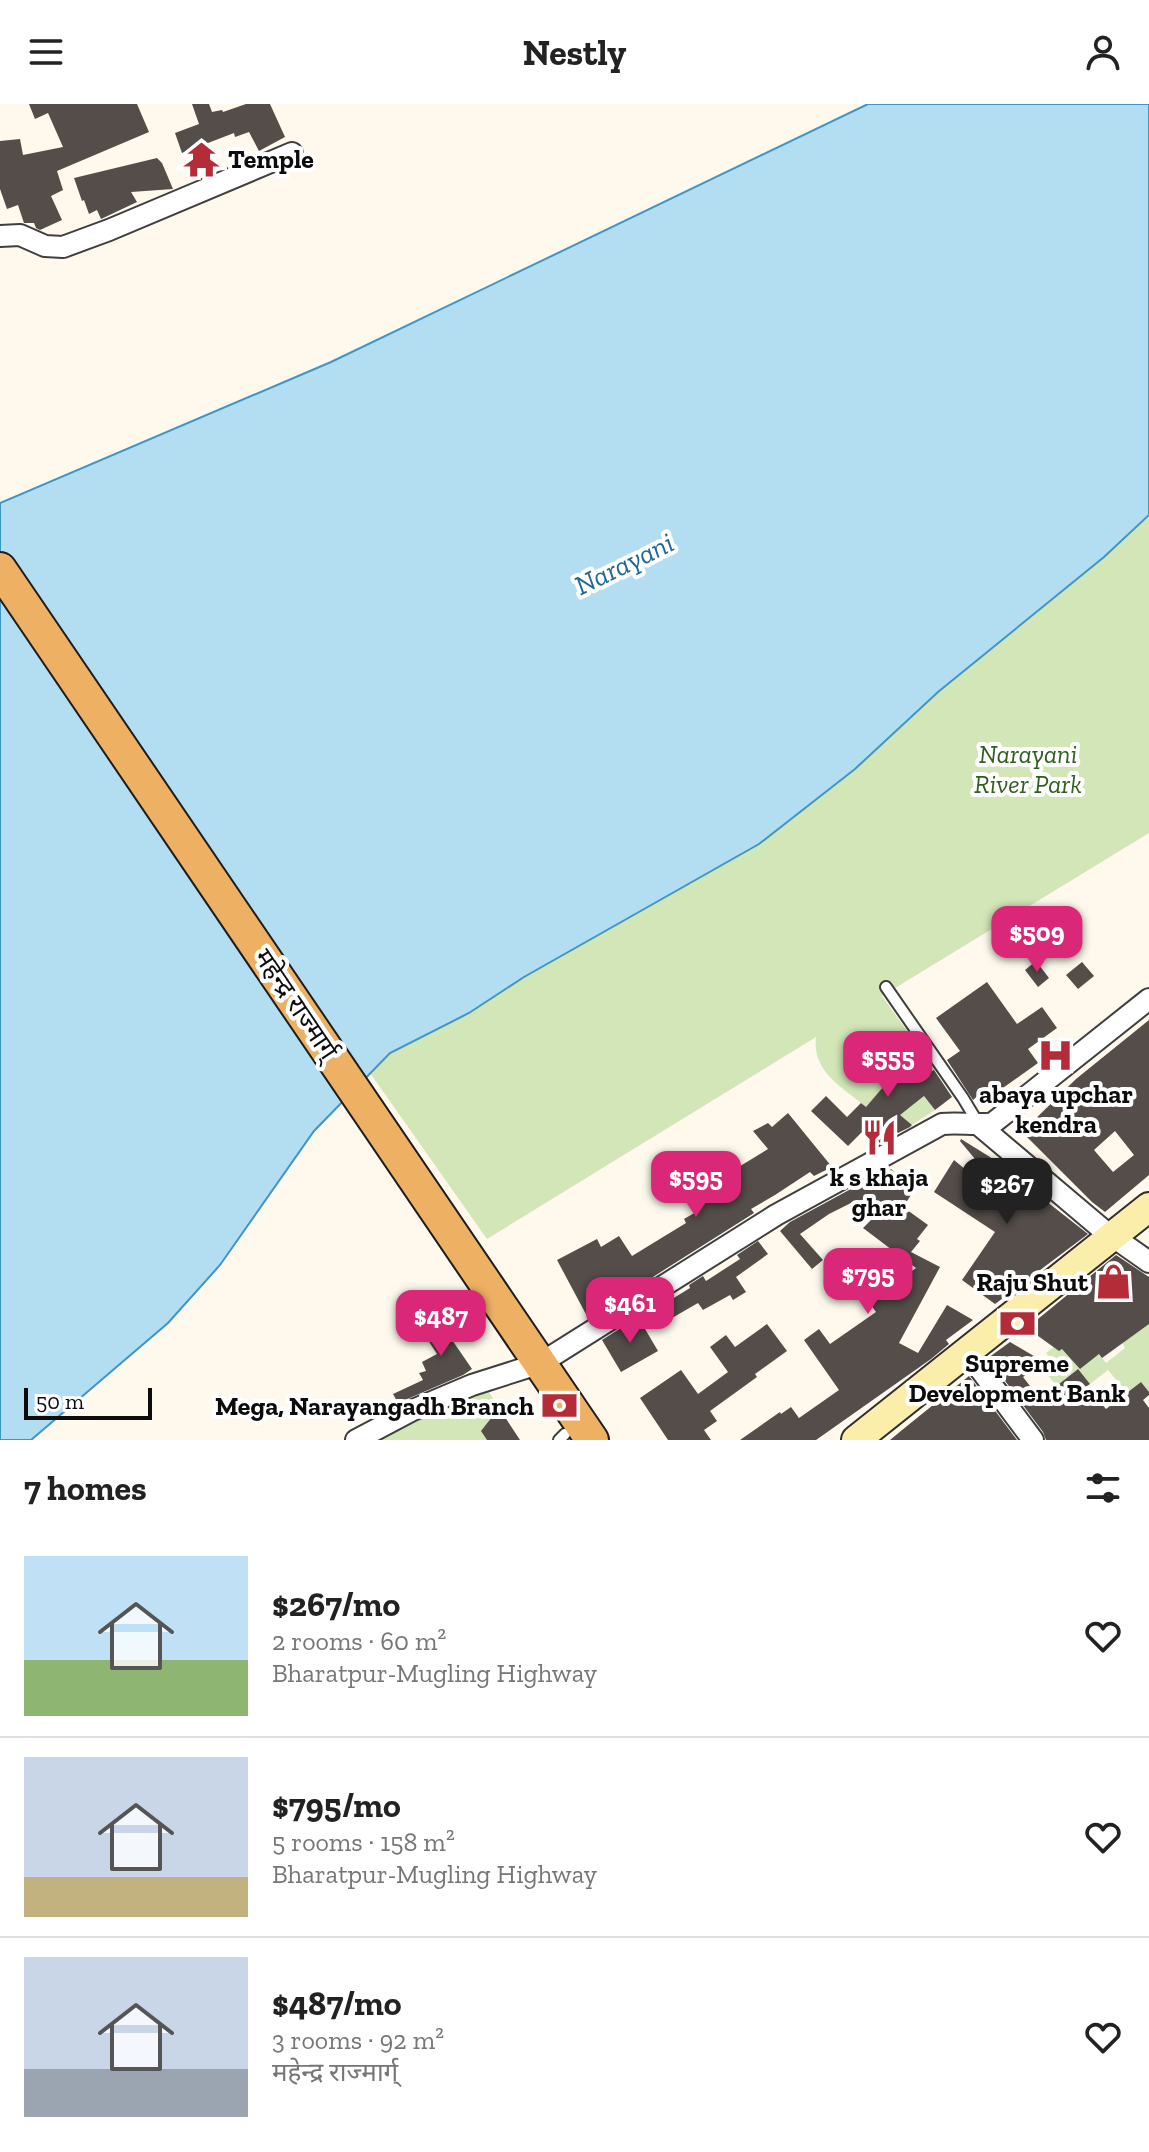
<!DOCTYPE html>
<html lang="en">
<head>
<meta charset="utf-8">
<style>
  body { margin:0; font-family:"Zilla Slab","Noto Sans Devanagari",serif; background:#f2f2f2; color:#222; height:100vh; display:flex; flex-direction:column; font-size:30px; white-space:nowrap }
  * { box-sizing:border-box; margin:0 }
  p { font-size:26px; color:#767676 }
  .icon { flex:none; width:44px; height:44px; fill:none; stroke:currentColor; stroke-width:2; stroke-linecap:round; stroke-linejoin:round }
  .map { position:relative; height:1336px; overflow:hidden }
  .side { display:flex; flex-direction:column; background:#fff; flex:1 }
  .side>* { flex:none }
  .scale { position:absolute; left:24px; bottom:20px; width:128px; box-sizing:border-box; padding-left:8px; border:4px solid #0c0c0c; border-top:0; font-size:22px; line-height:28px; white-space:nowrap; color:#0c0c0c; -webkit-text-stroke:6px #fff; paint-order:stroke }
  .price { position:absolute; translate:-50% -68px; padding:0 18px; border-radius:16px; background:#db2777; color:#fff; font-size:26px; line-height:52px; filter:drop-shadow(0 2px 4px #0008) }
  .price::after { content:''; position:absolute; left:50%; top:48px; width:24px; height:18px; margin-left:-12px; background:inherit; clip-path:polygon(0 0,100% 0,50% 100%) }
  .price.current { background:#222; color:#fff }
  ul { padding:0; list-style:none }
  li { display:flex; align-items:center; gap:24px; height:200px; padding:0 24px }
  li+li { border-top:2px solid #e0e0e0 }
  li span { display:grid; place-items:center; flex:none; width:224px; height:160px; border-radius:0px; color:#555 }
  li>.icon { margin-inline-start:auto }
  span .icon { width:96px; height:96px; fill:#fffc; stroke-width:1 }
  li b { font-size:34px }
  h2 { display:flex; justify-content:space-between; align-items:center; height:96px; padding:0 24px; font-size:34px }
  header { display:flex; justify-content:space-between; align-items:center; height:104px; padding:0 24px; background:#fff; font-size:36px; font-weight:800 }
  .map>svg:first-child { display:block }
  .green { fill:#d2e6b7 }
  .water { fill:#b3def2; stroke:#3e96c6; stroke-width:2 }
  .building { fill:#544d49; fill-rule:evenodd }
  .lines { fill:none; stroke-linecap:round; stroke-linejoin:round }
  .service-casing { stroke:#3f3f3f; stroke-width:14 }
  .minor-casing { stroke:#3f3f3f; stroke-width:24 }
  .secondary-casing { stroke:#2e2e2e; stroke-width:32 }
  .trunk-casing { stroke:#1d1d1d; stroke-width:36 }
  .service { stroke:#fff; stroke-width:10 }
  .minor { stroke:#fff; stroke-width:20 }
  .secondary { stroke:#fbeeaa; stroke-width:28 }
  .trunk { stroke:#eeb062; stroke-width:32 }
  .labels { text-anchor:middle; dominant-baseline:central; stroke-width:8; stroke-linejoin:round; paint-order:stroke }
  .poi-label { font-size:26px; font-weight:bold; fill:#0c0c0c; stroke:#fff }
  .park-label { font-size:26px; font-style:italic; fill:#305f20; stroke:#fff }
  .street-label { font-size:26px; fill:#0c0c0c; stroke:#fff }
  .water-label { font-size:28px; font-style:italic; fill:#1c6796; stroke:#fff }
</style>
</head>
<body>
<header><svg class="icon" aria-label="menu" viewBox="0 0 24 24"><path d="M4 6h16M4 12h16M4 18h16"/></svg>Nestly<svg class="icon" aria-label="person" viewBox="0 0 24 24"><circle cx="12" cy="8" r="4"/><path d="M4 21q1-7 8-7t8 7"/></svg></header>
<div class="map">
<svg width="1149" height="1336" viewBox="0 0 1149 1336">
  <rect width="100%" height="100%" fill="#fef9ec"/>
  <path class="green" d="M1149 411V729L882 892 935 966 900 994 909 1004 924 992 935 1006 912 1021 876 992 866 1003C841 982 812 968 816 933L487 1135 370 969 390 949 469 909 524 873 759 740 855 665 938 588 1104 453Z
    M1149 1219V1288L1141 1278 1127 1289 1108 1266 1090 1280 1077 1265 1057 1282 1039 1261 1050 1254 1046 1249 1058 1240 1091 1256 1099 1250 1106 1259 1125 1244 1122 1238Z
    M487 1285 499 1304 482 1327 487 1336H374L444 1303Z"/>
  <path class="water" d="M868 0H1149V411L1104 453 938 588 855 665 759 740 524 873 469 909 390 949 314 1027 220 1161 168 1219 31 1336H0V399L331 258Z"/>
  <path class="building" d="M29 0H137L149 28 57 67 63 86 51 92 62 116 40 126 36 124 34 119H24L18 101 7 105 0 85V37L20 35 23 51 63 43 48 9 35 15Z
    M192 0H209L212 8 222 6 223 8 246 0H270L285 33 259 47 249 28 235 33 234 29 182 49 175 29 199 20Z
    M157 54 162 59 173 85 131 88 137 98 101 115 97 106 89 110 84 96 82 97 74 74Z
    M1036 857 1049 874 1038 883 1025 866Z
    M1082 858 1094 872 1078 885 1066 871Z
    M987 878 1017 920 1042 903 1057 924 1028 945 1038 959 993 991 988 983 973 996 947 956 960 947 936 914Z
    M1149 916V1071L1105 1108 1092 1098 1022 1028 1076 975ZM1115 1027 1134 1051 1113 1068 1094 1046Z
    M909 939 932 967 934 966 952 993 935 1006 924 992 900 1011 912 1021 910 1023 898 1029 894 1025 880 1039 865 1025 848 1042 811 1007 826 992 847 1013 861 999 866 1003 884 982 873 968Z
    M788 1009 832 1063 814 1072 810 1068 775 1091 751 1105 754 1109 743 1116 588 1214 557 1156 597 1135 601 1143 619 1132 632 1152 686 1119 684 1115 696 1108 688 1094 768 1045 753 1027 768 1019 772 1023Z
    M961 1035 990 1053 1088 1130 995 1200 962 1176 995 1128 934 1088 954 1056 989 1085 995 1079 960 1037Z
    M891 1065 915 1085 903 1103 928 1121 917 1135 920 1137 911 1148 940 1163 899 1239 918 1249 947 1201 973 1216 946 1236 949 1240 931 1255 816 1336H740L780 1308 781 1310 791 1303 799 1314 839 1286 804 1236 819 1225 830 1240 876 1208 863 1190 883 1176 889 1184 916 1164 863 1124 875 1112 857 1096 829 1110 800 1130 823 1156 812 1165 780 1127 790 1118 873 1073 878 1081Z
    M758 1137 768 1150 736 1173 746 1188 733 1196 730 1191 703 1206 698 1199 672 1214 664 1200 690 1184 689 1181 703 1172 706 1177 740 1155 737 1151Z
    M1116 1151 1149 1173V1220L1102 1254 1099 1250 1080 1265 1062 1245 1059 1247 1027 1224Z
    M458 1201 465 1207 471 1203 475 1208 450 1233 472 1265 463 1271 398 1299 393 1290 423 1276 419 1269 426 1267 422 1258 437 1250 426 1233 451 1217 447 1213Z
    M638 1213 658 1247 621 1268 602 1236Z
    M767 1220 787 1247 755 1270 757 1273 710 1307 717 1317 704 1326 711 1336H668L640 1294 681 1266 698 1290 728 1268 710 1243 726 1231 735 1243Z
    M1010 1238 1044 1258 1023 1273 1040 1295 1078 1265 1090 1280 1087 1282 1106 1305 1141 1278 1149 1288V1291L1143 1296 1149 1304V1336H1046L1043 1328 988 1254Z
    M969 1272 1017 1336H890L907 1322Z
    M499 1304 520 1336H487L481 1327Z"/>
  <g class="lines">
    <defs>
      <path id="service" d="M886 883 963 994 978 1019
        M559 1336 565 1330"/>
      <path id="minor" d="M0 132 20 131 45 142 63 143 109 126 292 49
        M979 1021 1102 1125 1149 1158
        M968 1249 1033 1336
        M356 1336 413 1306 472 1281 541 1259 776 1111 942 1020C960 1018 976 1022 993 1019L1149 895"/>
      <path id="secondary" d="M856 1336 1149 1103"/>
      <path id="trunk" d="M0 465 592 1336"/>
    </defs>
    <use href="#service" class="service-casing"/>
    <use href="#minor" class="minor-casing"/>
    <use href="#secondary" class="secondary-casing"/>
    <use href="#trunk" class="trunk-casing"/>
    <use href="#service" class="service"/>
    <use href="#minor" class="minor"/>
    <use href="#secondary" class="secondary"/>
    <use href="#trunk" class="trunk"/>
  </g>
  <defs>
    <symbol id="temple-bare" viewBox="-9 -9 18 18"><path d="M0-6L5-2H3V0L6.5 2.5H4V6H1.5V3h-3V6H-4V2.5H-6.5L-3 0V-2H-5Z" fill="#b42c38" stroke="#fff" stroke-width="2.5" paint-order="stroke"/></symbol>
    <symbol id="hospital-bare" viewBox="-9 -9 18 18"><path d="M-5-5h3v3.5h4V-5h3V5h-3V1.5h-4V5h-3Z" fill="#b42c38" stroke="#fff" stroke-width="2.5" paint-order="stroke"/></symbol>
    <symbol id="restaurant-bare" viewBox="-9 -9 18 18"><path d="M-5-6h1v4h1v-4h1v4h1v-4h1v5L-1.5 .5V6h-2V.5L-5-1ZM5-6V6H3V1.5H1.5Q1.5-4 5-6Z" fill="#b42c38" stroke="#fff" stroke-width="2.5" paint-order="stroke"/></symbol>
    <symbol id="shop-bare" viewBox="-9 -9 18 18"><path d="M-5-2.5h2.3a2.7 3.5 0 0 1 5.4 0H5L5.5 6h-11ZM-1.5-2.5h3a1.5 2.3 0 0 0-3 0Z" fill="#b42c38" stroke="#fff" stroke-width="2.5" paint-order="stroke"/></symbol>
    <symbol id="bank-bare" viewBox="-9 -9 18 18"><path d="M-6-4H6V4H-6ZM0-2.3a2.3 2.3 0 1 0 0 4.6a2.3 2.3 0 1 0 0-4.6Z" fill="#b42c38" stroke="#fff" stroke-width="2.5" paint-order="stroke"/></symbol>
  </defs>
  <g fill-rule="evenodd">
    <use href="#temple-bare" x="176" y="30" width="51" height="51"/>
    <use href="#hospital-bare" x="1030" y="926" width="51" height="51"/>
    <use href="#restaurant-bare" x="854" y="1008" width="51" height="51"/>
    <use href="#shop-bare" x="1088" y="1152" width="51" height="51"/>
    <use href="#bank-bare" x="992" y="1194" width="51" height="51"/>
    <use href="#bank-bare" x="534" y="1276" width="51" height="51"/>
  </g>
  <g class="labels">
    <g class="poi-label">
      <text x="228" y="55" text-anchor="start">Temple</text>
      <text x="1056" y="990">abaya upchar<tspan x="1056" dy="30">kendra</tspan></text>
      <text x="879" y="1073">k s khaja<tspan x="879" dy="30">ghar</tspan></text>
      <text x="1088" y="1178" text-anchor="end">Raju Shut</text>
      <text x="1017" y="1259">Supreme<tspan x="1017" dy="30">Development Bank</tspan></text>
      <text x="534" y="1302" text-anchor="end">Mega, Narayangadh Branch</text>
    </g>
    <g class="park-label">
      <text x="1028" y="650">Narayani<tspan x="1028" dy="30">River Park</tspan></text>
    </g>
    <g class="street-label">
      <text transform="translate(296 900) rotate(56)">महेन्द्र राज्मार्ग्</text>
    </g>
    <g class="water-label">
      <text transform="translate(624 460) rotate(-26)">Narayani</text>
    </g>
  </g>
</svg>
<div class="scale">50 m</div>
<b class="price" style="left:1037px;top:870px">$509</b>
<b class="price" style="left:888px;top:995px">$555</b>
<b class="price" style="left:696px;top:1115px">$595</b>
<b class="price current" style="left:1007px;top:1122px">$267</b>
<b class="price" style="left:868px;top:1212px">$795</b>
<b class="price" style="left:630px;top:1241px">$461</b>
<b class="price" style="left:441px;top:1254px">$487</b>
</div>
<section class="side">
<h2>7 homes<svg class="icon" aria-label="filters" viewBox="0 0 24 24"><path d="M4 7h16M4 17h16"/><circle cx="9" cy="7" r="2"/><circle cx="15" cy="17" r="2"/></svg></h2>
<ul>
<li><span style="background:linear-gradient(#bfe0f5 65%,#8fb573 0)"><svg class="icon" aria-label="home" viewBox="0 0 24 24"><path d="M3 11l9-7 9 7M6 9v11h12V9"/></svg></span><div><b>$267/mo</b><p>2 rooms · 60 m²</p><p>Bharatpur-Mugling Highway</p></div><svg class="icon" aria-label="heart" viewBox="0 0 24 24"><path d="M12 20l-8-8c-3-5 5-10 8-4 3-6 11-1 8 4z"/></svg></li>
<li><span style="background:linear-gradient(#c9d6e8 75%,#c2b280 0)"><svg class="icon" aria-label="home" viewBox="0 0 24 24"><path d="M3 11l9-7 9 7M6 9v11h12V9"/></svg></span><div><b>$795/mo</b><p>5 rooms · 158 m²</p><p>Bharatpur-Mugling Highway</p></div><svg class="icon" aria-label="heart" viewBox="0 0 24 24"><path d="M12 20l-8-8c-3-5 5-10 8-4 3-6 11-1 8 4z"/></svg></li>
<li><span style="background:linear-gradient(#c9d6e8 70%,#9aa5b1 0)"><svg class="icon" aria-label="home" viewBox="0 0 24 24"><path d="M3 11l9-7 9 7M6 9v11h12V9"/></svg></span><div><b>$487/mo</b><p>3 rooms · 92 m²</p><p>महेन्द्र राज्मार्ग्</p></div><svg class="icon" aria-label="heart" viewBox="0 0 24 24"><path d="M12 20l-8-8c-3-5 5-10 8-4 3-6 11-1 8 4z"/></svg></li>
</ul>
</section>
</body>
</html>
